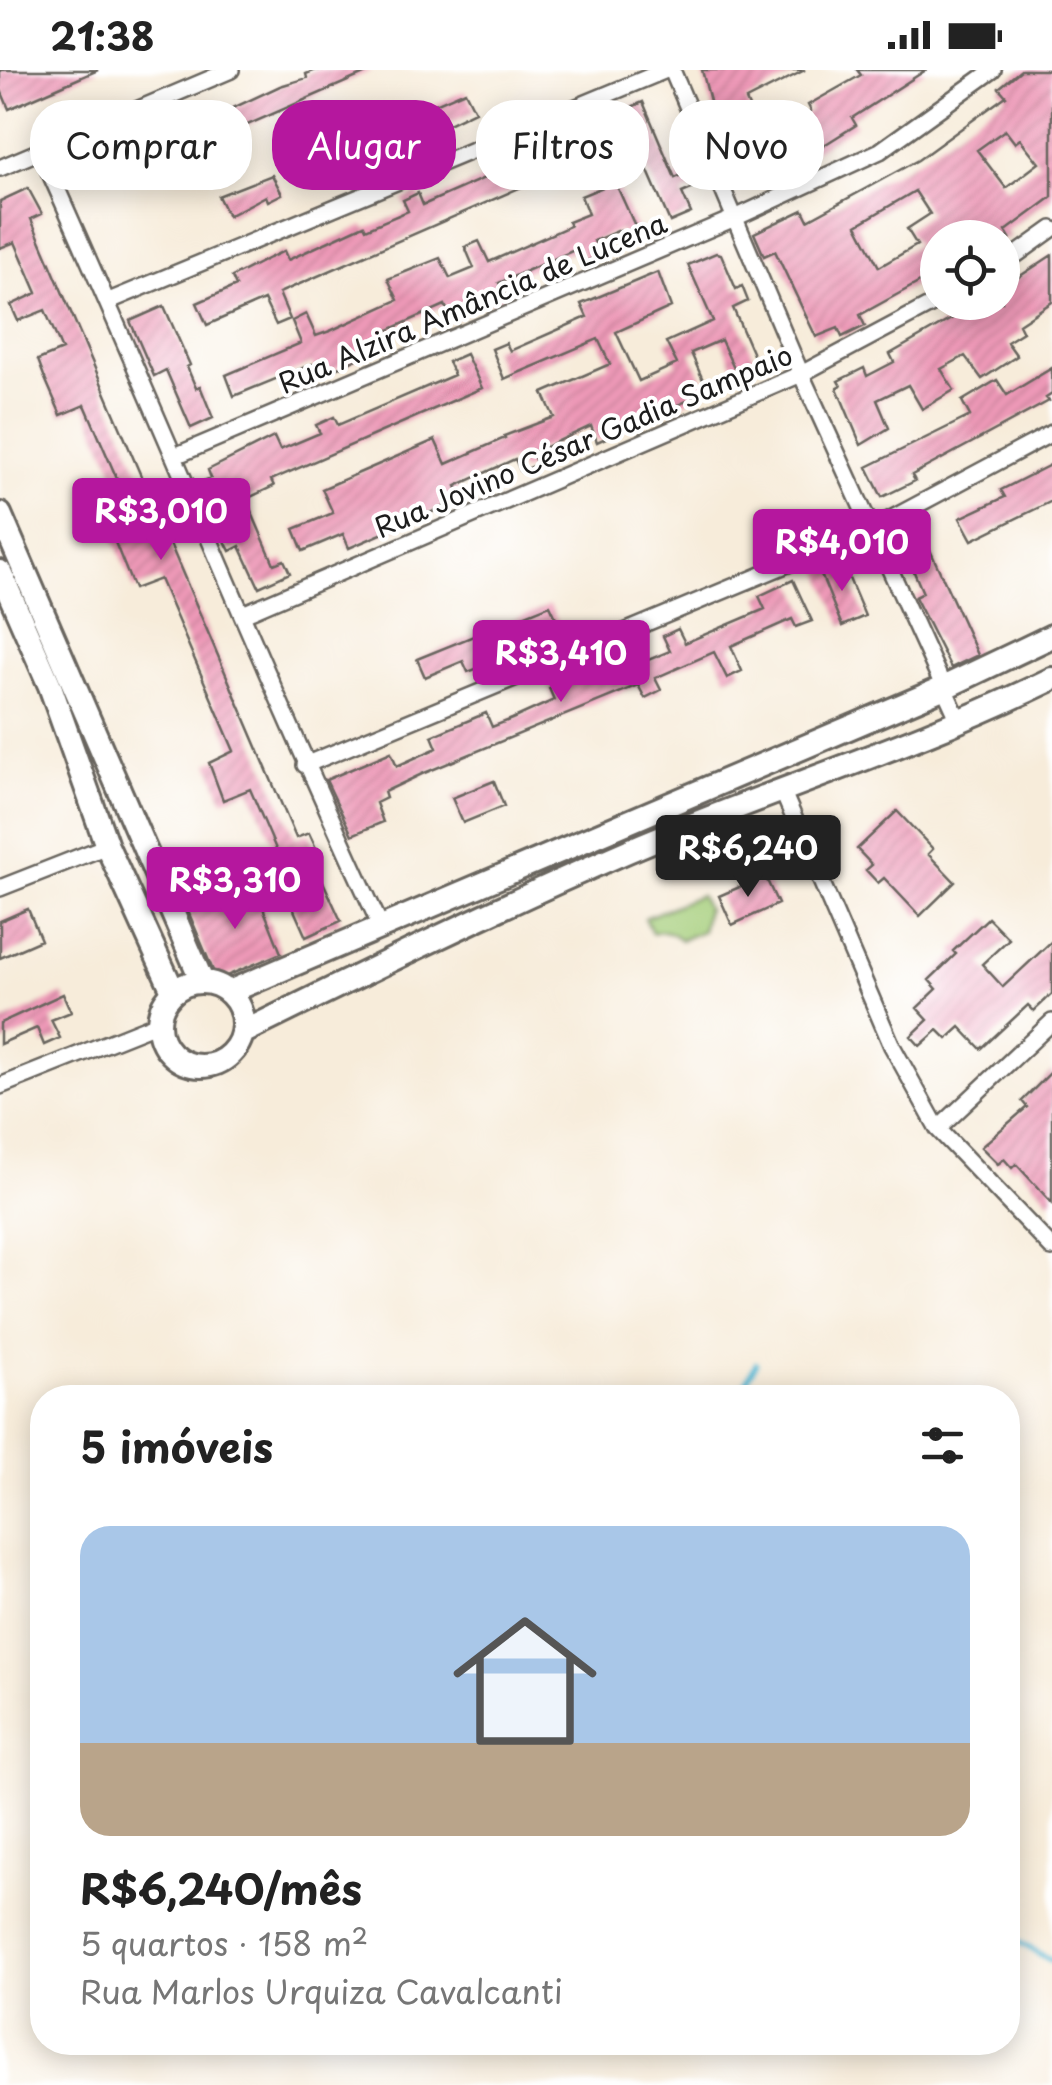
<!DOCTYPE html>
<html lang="pt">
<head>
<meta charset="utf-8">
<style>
  body { margin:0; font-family:"Playpen Sans",sans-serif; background:#f6f6f6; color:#222; height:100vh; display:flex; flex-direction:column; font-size:38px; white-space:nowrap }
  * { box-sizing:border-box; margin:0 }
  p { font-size:32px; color:#767676 }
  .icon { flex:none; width:55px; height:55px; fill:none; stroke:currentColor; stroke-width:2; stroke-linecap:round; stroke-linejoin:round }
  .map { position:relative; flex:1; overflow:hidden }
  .panel { position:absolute; left:30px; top:1315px; width:990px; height:670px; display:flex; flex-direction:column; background:#fff; border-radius:40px; box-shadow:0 5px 25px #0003 }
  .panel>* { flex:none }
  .top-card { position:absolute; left:30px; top:30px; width:992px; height:90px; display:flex; gap:20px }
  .controls { position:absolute; left:920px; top:150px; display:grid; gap:20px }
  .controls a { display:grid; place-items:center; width:100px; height:100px; border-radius:50%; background:#fff; box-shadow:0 5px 25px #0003; font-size:50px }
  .price { position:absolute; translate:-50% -85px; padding:0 22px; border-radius:10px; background:#b5179e; color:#fff; font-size:32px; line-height:65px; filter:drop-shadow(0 2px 5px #0008) }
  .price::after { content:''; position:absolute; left:50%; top:60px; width:30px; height:22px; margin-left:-15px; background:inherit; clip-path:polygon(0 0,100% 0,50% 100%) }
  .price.on { background:#222; color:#fff }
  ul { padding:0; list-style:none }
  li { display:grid; align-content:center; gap:20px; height:530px; padding:0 50px }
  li+li { border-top:2px solid #e0e0e0 }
  li span { display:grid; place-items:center; height:310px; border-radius:30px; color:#555 }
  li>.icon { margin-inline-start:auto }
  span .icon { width:180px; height:180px; fill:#fffc; stroke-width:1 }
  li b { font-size:42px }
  h2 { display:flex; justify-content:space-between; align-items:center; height:120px; padding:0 50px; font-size:42px }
  .pill { padding:0 35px; border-radius:40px; background:#fff; box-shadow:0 5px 25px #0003; font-size:35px; line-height:90px }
  .pill.on { background:#b5179e; color:#fff }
  .status { display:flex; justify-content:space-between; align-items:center; height:70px; padding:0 50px; background:#fff; direction:ltr }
  .status svg { height:28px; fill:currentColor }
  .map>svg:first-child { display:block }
  .pitch { fill:#a5ce7a; stroke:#60754b; stroke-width:2.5 }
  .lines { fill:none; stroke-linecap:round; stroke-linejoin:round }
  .stream { stroke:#59bcd7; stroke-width:5 }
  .building { fill:url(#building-hatch); fill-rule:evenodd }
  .street-casing { stroke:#69655e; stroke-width:20 }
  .secondary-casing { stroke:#69655e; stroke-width:28 }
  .street { stroke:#fff; stroke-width:15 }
  .secondary { stroke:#fff; stroke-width:22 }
  .labels { text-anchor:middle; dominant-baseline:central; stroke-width:8; stroke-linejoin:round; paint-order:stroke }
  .street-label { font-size:28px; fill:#1c1c1c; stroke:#fff }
</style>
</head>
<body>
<div class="status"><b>21:38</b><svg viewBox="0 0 49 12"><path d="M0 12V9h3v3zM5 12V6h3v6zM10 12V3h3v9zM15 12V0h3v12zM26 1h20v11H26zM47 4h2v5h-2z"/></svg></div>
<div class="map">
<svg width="1052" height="2015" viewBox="0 0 1052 2015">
  <defs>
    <pattern id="building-hatch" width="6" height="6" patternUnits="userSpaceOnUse" patternTransform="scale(2.5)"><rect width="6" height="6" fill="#ed99b7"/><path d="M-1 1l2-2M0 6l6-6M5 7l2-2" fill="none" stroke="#cb839d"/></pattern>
  </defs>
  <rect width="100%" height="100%" fill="#fff"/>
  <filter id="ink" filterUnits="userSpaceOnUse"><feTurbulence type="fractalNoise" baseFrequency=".01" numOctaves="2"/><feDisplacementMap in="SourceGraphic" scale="20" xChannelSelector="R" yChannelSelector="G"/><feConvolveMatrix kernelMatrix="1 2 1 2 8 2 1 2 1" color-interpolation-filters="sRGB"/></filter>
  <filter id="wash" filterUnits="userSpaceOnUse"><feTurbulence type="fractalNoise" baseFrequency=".0048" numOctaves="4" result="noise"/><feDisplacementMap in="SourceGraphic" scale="40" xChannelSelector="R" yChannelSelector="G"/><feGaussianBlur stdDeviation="2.25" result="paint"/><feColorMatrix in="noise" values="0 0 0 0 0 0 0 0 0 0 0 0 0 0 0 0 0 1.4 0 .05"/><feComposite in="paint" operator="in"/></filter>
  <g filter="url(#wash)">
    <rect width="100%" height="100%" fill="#f7ecda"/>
    <path class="pitch" d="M700 825 707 839 702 861 681 870C671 862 664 859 652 863L645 848Z"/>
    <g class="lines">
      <path class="stream" d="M738 1328 756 1293
        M1008 1866 1052 1891"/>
    </g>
    <g id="blocks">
      <path class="building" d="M0 0H98L9 39 0 18Z
        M316 0H373L140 102 125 70 164 52 162 50 176 42 186 60 280 16 307 8 306 4Z
        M702 0H805L746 30 759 60 783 46 787 54 811 41 808 35 861 5 857 0H926L852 48 856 55 829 72 812 82 806 73 774 90 779 100 747 115 711 35Z
        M1021 0H1052V127L1006 161 1010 168H938V202L860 245 865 256 842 267 838 258 816 267 775 181 764 186 754 163 803 140 808 150 918 90 1006 26 999 18ZM1005 60 1015 73 1020 69 1039 93 1006 118 977 80ZM915 121 930 144 907 159 917 175 879 197 857 155Z
        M465 21 475 41 417 69 420 75 383 92 385 97 366 105 352 70Z
        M643 32 675 108 689 102 696 117 682 123 691 143 670 152 622 41Z
        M595 59 604 81 279 223 290 249 276 255 264 230 207 255 197 233 236 216 232 207 269 188 284 181 288 190 364 155 366 159 408 141 403 130 418 123 423 135 523 91 519 83 534 76 538 85Z
        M272 105 282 124 268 131 266 126 228 146 218 126Z
        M615 112 640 167 626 174 620 160 594 171 600 185 585 192 579 178 499 213 505 226 491 233 488 227 464 238 466 244 452 251 445 235 384 262 390 274 318 307 312 294 234 326 226 305 301 273 292 251 306 244 316 266 330 261 398 230 388 209 440 188 450 208 474 198 465 177 479 171 489 192 570 156 568 152 588 144 581 126Z
        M28 118 42 144 31 149 296 768 309 763 316 778 309 781 341 851 306 867 278 804 285 800 250 719 223 730 209 693 234 681 160 509 134 519 112 465 137 455 85 335 61 345 44 306 38 290 62 280 45 240 18 251 11 235 37 223 15 172 0 178V131Z
        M716 183 721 184 736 219 742 216 748 231 733 238 758 296 737 305 721 270 691 283 707 319 689 330 597 372 591 356 532 383 537 394 521 402 515 389 456 416 462 429 349 478 343 464 303 481 294 459 333 443 322 419 435 370 446 394 505 368 504 366 554 347 543 323 610 294 598 269 504 309 492 279 506 273 510 281 587 247 581 234 658 202 671 237 616 262 639 311 677 294 666 272 713 251 688 195Z
        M1052 185V232L1019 254 1023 262 1007 272 1017 286 982 309 965 286 941 299 954 320 922 339 908 315 877 330 889 358 861 375 837 318 841 316 838 311 864 298 867 306 894 292 890 284 981 232H1002V218Z
        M164 236 190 295 187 297 196 318 200 316 213 348 191 358 166 300 154 306 130 251Z
        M466 284 482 318 271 410 274 416 246 429 274 494 284 490 290 503 259 517 240 476 230 481 220 461 201 412 211 408 208 400 274 367 280 380 320 363 316 355 334 347 338 355 454 305 448 292Z
        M1052 298V324L1046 328 1049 331 912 405 915 411 882 427 867 397 970 346 962 331 997 310 1007 325Z
        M1052 394V431L972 470 960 448 1005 427 1001 420Z
        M920 458 978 585 951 598 915 527 923 523 899 467Z
        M842 492 865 546 842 556 820 502Z
        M793 510 812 551 796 557 792 549 731 576 742 601 727 608 714 582 655 608 661 620 645 628 638 615 422 704 384 722 386 728 376 733 383 752 352 765 326 710 391 682 397 696 437 678 432 666 486 643 492 657 512 649 554 630 549 618 638 576 646 591 670 581 663 566 678 559 685 573 765 539 759 526Z
        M550 535 558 552 479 585 484 596 468 602 463 591 425 607 417 589Z
        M494 711 504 736 463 753 452 728Z
        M897 741 933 779 928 784 955 812 920 846 884 808 878 813 866 800 872 795 857 779Z
        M765 806 778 834 732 855 719 826Z
        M254 815 281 883 217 910 188 841Z
        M28 839 41 870 0 888V851Z
        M988 848 1009 869 982 894 1003 917 1052 871V924L1034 941 1028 935 981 979 960 957 947 969 938 960 920 976 911 966 928 950 917 938 937 919 929 910 956 884 953 881Z
        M63 924 71 942 51 950 60 968 44 975 37 958 0 974V953Z
        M1052 1001V1133L1016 1094 1012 1098 1004 1089 998 1094 981 1077 1027 1037 1022 1031Z"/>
    </g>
  </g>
  <g filter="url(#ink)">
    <use href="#blocks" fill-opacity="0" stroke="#69655e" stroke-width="2.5"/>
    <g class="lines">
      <defs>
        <path id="street" d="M672 0 801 304 960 653
          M40 81C157 339 262 602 382 859
          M0 98 231 0
          M1002 195 1052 159
          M109 231 666 0
          M175 386 737 147 880 81 993 0
          M243 544 801 304 938 231
          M305 695 872 459 1052 363
          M782 720 892 976 938 1059 1052 1178
          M0 818 107 776
          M0 1016 158 953
          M938 1059 1052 952"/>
        <path id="secondary" d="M0 444 202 911
          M0 502 50 616 107 776 173 921
          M159 954a42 42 0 1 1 84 0a42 42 0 1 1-84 0Z
          M229 922 945 617 1052 566
          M242 963C370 900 498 837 628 781 769 721 915 676 1052 609"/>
      </defs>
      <use href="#street" class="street-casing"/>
      <use href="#secondary" class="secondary-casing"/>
      <use href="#street" class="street"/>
      <use href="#secondary" class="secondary"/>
    </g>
  </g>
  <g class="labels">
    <g class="street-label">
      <text transform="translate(472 232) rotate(-23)">Rua Alzira Amância de Lucena</text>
      <text transform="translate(583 370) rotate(-23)">Rua Jovino César Gadia Sampaio</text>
    </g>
  </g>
</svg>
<div class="controls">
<a><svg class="icon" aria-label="locate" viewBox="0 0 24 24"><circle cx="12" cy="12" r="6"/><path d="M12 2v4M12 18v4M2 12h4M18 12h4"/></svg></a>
</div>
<b class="price" style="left:161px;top:493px">R$3,010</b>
<b class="price" style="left:842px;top:524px">R$4,010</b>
<b class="price" style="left:561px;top:635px">R$3,410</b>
<b class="price on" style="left:748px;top:830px">R$6,240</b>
<b class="price" style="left:235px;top:862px">R$3,310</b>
<div class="top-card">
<a class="pill">Comprar</a>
<a class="pill on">Alugar</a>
<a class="pill">Filtros</a>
<a class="pill">Novo</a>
</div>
<section class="panel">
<h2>5 imóveis<svg class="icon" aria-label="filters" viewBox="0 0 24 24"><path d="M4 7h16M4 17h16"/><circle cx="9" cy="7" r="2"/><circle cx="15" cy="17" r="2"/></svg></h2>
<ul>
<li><span style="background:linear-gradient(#a9c7e8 70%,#b9a48a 0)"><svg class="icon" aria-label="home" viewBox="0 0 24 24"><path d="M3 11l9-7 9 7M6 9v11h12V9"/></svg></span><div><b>R$6,240/mês</b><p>5 quartos · 158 m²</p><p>Rua Marlos Urquiza Cavalcanti</p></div></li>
</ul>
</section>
</div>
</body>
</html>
